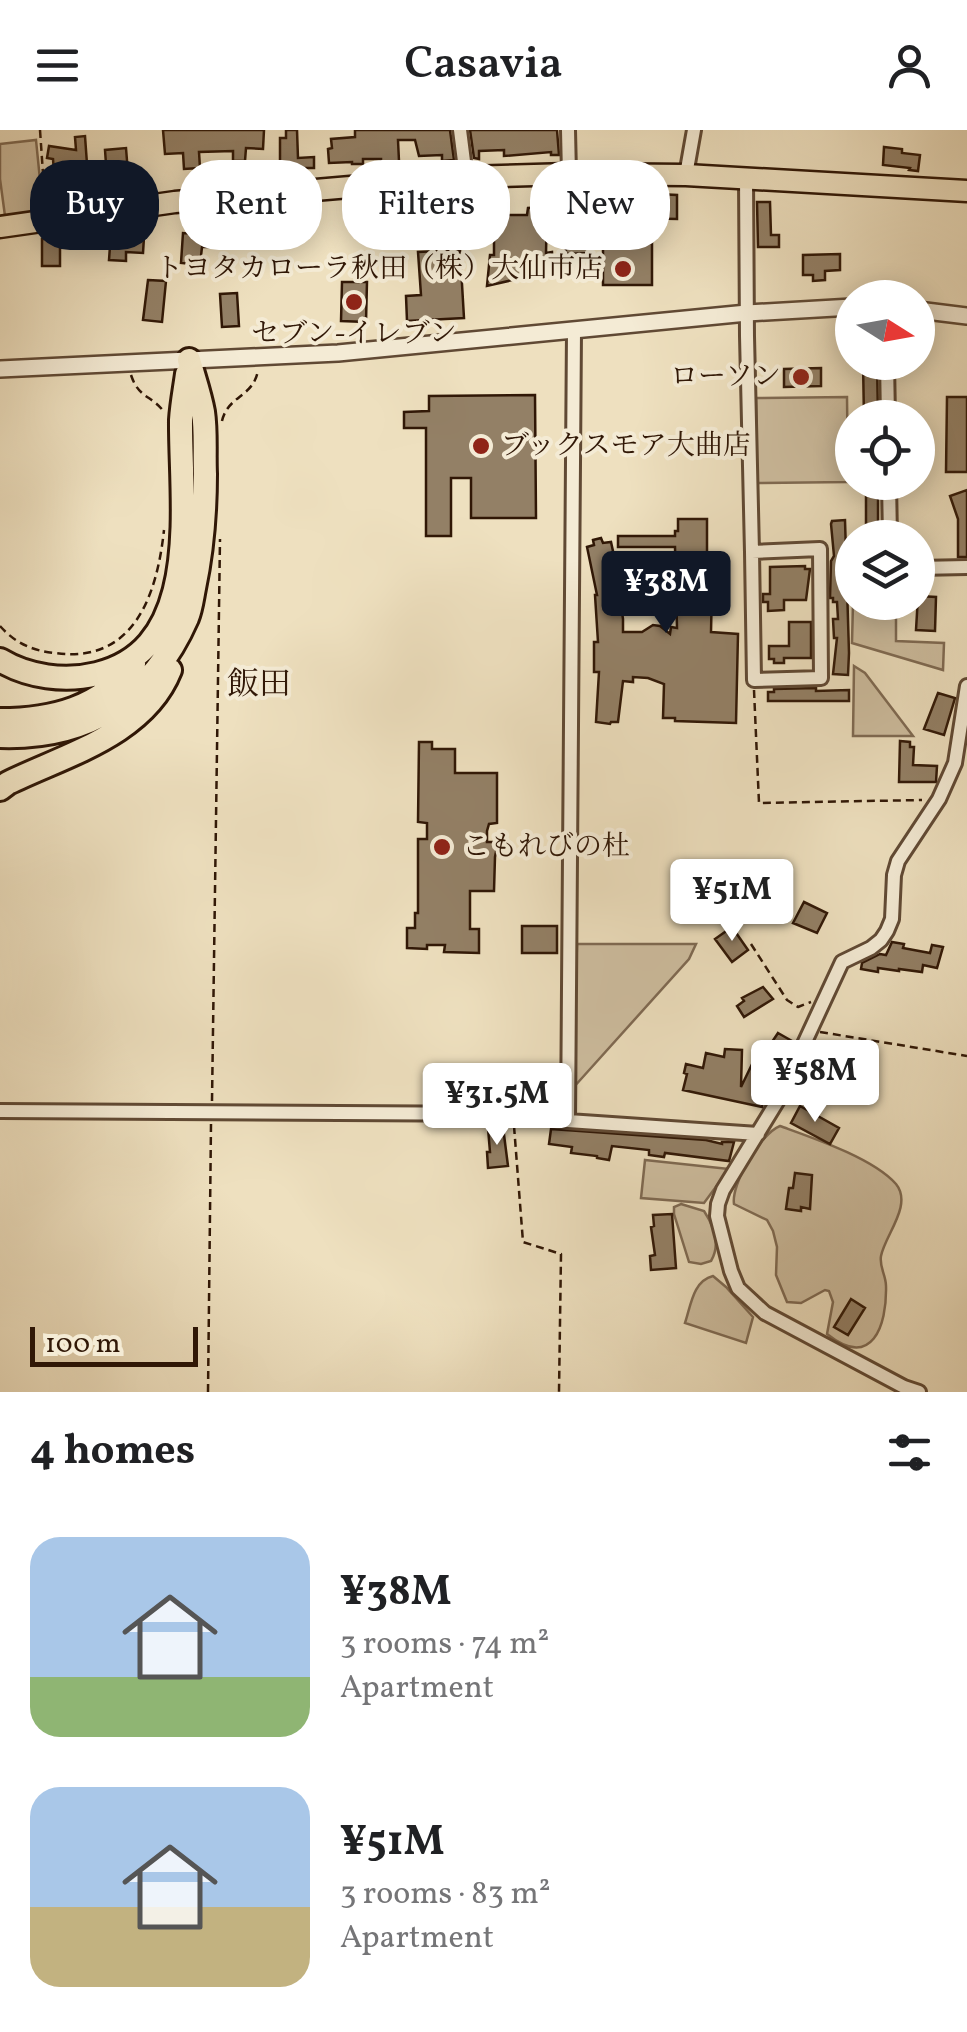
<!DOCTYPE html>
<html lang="en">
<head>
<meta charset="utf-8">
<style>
  body { margin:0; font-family:Vollkorn,"Noto Serif JP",serif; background:#f2f2f2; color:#202124; height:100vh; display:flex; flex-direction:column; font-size:38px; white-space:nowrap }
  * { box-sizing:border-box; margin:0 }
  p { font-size:32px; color:#757577 }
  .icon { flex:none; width:55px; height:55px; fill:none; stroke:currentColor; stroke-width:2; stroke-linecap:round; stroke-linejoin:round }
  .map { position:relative; height:1262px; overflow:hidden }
  .side { display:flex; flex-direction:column; background:#fff; flex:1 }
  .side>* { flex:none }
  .guide { position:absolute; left:30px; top:30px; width:908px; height:90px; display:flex; gap:20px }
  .needle { width:65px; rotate:101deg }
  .controls { position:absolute; left:835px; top:150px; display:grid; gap:20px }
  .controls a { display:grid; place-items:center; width:100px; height:100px; border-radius:50%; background:#fff; box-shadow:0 5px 25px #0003; font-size:50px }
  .scale { position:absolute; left:30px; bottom:25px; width:168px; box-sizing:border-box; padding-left:10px; border:5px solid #301706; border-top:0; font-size:28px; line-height:35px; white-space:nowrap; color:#301706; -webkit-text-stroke:8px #f4ebd5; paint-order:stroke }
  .price { position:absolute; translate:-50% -85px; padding:0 22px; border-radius:10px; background:#fff; color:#222; font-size:32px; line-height:65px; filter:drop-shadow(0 2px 5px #0008) }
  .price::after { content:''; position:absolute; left:50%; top:60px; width:30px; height:22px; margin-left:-15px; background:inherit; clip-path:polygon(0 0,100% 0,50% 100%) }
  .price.current { background:#111827; color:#fff }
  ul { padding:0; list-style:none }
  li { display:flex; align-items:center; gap:30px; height:250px; padding:0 30px }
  li span { display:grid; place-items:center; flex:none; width:280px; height:200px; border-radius:30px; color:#555 }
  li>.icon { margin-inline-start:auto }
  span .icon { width:120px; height:120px; fill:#fffc; stroke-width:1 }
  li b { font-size:42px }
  h2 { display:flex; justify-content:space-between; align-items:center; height:120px; padding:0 30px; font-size:42px }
  .chip { padding:0 35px; border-radius:40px; background:#fff; box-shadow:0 5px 25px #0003; font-size:35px; line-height:90px }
  .chip.current { background:#111827; color:#fff }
  header { display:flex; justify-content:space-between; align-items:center; height:130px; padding:0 30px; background:#fff; font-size:45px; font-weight:600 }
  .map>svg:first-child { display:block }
  .green { fill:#cebea0; stroke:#7f6a53; stroke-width:2.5 }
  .building { fill:#938066; stroke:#301706; stroke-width:2.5 }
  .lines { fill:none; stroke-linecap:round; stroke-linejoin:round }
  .minor-casing { stroke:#604934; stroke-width:18 }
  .tertiary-casing { stroke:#604934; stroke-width:20 }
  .primary-casing { stroke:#301706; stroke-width:25 }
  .motorway-casing { stroke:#301706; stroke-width:28 }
  .path { stroke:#301706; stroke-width:2.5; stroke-dasharray:8 5; stroke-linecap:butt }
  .minor { stroke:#f4ebd5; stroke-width:12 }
  .tertiary { stroke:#f4ebd5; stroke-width:15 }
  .primary { stroke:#eee0bf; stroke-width:20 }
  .motorway { stroke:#eee0bf; stroke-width:22 }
  .poi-dot { fill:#8f2418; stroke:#f4ebd5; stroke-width:4 }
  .labels { text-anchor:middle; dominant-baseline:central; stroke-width:8; stroke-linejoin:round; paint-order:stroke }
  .poi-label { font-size:28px; fill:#301706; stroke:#f4ebd5; text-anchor:end }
  .quarter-label { font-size:32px; fill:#301706; stroke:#f4ebd5 }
</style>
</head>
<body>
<header><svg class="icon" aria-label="menu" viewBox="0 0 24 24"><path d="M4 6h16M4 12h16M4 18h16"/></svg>Casavia<svg class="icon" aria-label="person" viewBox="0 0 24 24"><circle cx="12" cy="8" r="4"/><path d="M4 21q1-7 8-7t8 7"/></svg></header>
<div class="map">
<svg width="967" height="1262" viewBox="0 0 967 1262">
  <rect width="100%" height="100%" fill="#eee0bf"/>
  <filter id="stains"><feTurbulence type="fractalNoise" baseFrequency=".002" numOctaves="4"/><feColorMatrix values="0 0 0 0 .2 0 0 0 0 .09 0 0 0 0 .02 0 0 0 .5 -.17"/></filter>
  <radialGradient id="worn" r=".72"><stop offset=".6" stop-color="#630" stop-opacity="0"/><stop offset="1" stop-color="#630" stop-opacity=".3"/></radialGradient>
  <path class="green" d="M36 10 43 80 5 86 0 49V14Z
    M847 267 848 352 757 353 756 268Z
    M853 473H896V511L944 513 943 540 852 513Z
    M854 536 865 543 913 606H853Z
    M577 814H696L689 829 573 958Z
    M780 996C813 1008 873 1028 896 1054 913 1075 885 1105 881 1126 879 1137 886 1145 886 1156 887 1196 872 1240 827 1204L833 1172 829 1161 825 1160 801 1173 787 1172 776 1145 777 1117 773 1101 767 1090 734 1074C731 1054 760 1004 780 996Z
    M645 1030 729 1039 704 1073 641 1068Z
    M681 1074 704 1081C714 1096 721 1114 711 1131L701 1134 689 1132 674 1084V1077Z
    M713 1146 726 1157 753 1187 746 1213 685 1193C691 1175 693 1151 713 1146Z"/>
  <path class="building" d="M163 0H264L263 19 246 18 245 31H233V21L199 22 200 38 184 39 183 23 165 24Z
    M286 0H297L298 28 314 27V38H280V8H286Z
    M355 0H450L454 30 442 31V25L419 26 415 10H398L399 31 381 32V29H363V34H352V32L329 33 328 19 332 18 331 9 355 7Z
    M470 0H557L559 25H551V22L504 26V20L479 21V29L474 28Z
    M85 6 87 34H106L105 20 126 18 129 56 95 54V58H74L75 69 56 70 53 29 47 28 49 16 76 20 75 7Z
    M884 17 902 19V23L920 25 918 41 909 40 910 38 883 35Z
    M590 63 591 123 566 124 565 64Z
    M636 63 677 65V89L636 88Z
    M757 72H770L771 105H779V117H758Z
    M547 77 546 123 552 122 553 139H535L534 145 487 156 490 125H494V81L505 82V85H527L528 78Z
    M213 86H234V117H202L200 135 181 133 183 103 210 105V102H214Z
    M145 91 143 123 126 122V131L109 130 110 116 127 117 128 93Z
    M42 109H60V136H42Z
    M633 113H652V155H603V116H633Z
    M460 120 464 188 407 191 406 166 421 165 418 122Z
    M840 124V140L825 141V150L813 151V145H803V125Z
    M148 150 166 151 162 192 143 190Z
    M342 152H367L366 192 341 191Z
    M237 163 239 196 222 197 220 164Z
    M863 232H877L878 288H864Z
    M821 238V256L784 257V239Z
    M535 265 536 388H471V348H451V406H426V298H404V282L429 281V266Z
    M947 267H967V342H946Z
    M866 352H878V408H866Z
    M967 360V427H958V389L950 366Z
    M678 389H707V457H712L711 502 738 504 736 593 675 591V588H663L664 554 648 548 633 547V552L623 551 618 592H611L610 594 596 592 599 542H594V512H598L595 465H597L587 417 594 415 593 410 601 408 603 413 611 412 620 454H618L623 489V502H642L653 495 660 496 670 504 671 497 677 498 675 417H618V406H675V401H678Z
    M845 390 849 523 848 545 833 544 837 508H834L833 489H838L837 472H833V468H830L831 431 834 426 831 394 832 391Z
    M805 436V439H810L806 470H784V480L768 481V472H763V464H770V437Z
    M918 466 936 467 935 501 916 500Z
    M789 492H811V528H784V533H774V529H769V516H789Z
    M816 558V561L849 560V571H768V562H774V559Z
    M938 563 955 568 944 605 924 599Z
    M900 611 910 612V617H914L913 635 937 636 936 652H899Z
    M419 612H432V619H455V643H497V693L489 694 487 701V712H498L495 727 494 761H470V799H479V823L444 822 445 815H427V819L407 818V798H415V783H418V709H427V693L418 692Z
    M804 772 827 783 817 803 793 793Z
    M522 796H557V823H522Z
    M732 797 748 820 732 832 715 809Z
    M892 812 904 814 903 818 930 823 932 815 943 817 937 838 923 835 922 842 899 839V841L878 838V842L861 839 862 833 880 824 886 825Z
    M763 857 773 869 744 887 737 876 744 871 742 868Z
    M778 903 792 911 776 952 767 947 762 977 683 960 687 944 684 943 686 934 703 938 706 923 724 927 725 919 742 920 741 957 755 928 760 930Z
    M829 914 848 926 835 947 821 938 823 934 819 931Z
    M800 976 839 998 830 1014 791 993Z
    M503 997 508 1036 488 1038 487 1022H490L488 998Z
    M551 999 706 1010 722 1014V1012H734L729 1031 665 1023 664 1027 649 1025V1020L612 1016 609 1030 597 1028V1026L571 1023 572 1017 549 1014Z
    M795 1043 812 1045 810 1079 801 1077V1081L786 1079 789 1058H793Z
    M672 1084 676 1138 651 1140 650 1126 655 1125 651 1097 654 1096 653 1085Z
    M851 1169 865 1178 848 1205 834 1197Z"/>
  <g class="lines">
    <defs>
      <path id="minor" d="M460 0 466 47
        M568 0 569 44
        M686 45 694 0
        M746 47 747 206 752 422 820 419 821 548 754 550 752 422
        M887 232 888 288
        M889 352 890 408
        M918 438 967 437
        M0 981 513 984 568 991 758 1004
        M568 991 574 201
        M919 1262 904 1257 765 1183 738 1158 731 1141 717 1086 718 1074 723 1060 778 970 842 832 871 818 881 810 887 801 892 789 894 745 898 731 939 669 955 633 967 556"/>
      <path id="tertiary" d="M918 180 967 186
        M0 239 338 223 747 183 852 177"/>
      <path id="primary" d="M0 97 175 72 466 47 569 44 686 45 967 61"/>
      <path id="motorway" d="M0 530C28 547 65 552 97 544 205 518 180 372 181 290 182 274 185 259 187 244
        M0 590C52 590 101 578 134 534
        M0 606C88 609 152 568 187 488 191 478 192 468 194 458 202 420 205 382 205 344 204 324 206 302 203 282 200 265 194 248 189 230
        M0 659 8 653C65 625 144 605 170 540"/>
    </defs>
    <use href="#minor" class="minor-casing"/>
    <use href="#tertiary" class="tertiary-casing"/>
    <use href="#primary" class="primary-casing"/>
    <use href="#motorway" class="motorway-casing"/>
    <path class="path" d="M40 0 45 73
      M131 245C139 269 152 265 164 282
      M222 291C228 265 254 267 258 240
      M0 496C15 513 33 521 55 523 134 534 157 465 164 400
      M754 560 759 673 922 670
      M751 814 787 870 798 877 811 872
      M820 902 967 926
      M212 971 220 409
      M514 996 523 1112 561 1124 559 1262
      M208 1262 211 994"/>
    <use href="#minor" class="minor"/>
    <use href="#tertiary" class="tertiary"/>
    <use href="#primary" class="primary"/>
    <use href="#motorway" class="motorway"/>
  </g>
  <g class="poi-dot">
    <circle cx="623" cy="139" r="10"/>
    <circle cx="354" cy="172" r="10"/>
    <circle cx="801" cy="247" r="10"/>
    <circle cx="481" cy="316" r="10"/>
    <circle cx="442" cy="717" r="10"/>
  </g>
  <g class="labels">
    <g class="poi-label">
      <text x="603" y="139">トヨタカローラ秋田（株）大仙市店</text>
      <text x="354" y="204" text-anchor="middle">セブン-イレブン</text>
      <text x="781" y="247">ローソン</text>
      <text x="501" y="316" text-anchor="start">ブックスモア大曲店</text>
      <text x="462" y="717" text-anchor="start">こもれびの杜</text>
    </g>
    <g class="quarter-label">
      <text x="259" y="556">飯田</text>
    </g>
  </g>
  <rect width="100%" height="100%" filter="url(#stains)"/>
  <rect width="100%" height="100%" fill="url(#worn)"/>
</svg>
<div class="controls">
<a><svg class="needle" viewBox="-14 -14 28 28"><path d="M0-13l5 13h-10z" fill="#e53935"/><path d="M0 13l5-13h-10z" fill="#757577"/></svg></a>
<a><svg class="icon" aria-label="locate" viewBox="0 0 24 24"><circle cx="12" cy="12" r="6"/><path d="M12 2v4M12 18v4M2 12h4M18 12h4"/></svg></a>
<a><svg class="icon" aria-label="layers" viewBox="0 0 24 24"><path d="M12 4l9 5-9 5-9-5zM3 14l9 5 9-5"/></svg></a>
</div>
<div class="scale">100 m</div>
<b class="price current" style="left:666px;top:506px">¥38M</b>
<b class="price" style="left:732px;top:814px">¥51M</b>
<b class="price" style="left:815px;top:995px">¥58M</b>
<b class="price" style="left:497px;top:1018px">¥31.5M</b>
<div class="guide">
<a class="chip current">Buy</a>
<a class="chip">Rent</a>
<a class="chip">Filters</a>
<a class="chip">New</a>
</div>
</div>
<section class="side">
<h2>4 homes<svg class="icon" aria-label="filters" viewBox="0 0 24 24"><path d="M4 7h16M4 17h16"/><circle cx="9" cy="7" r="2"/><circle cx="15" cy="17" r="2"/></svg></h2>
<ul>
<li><span style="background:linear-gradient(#a9c7e8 70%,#8fb573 0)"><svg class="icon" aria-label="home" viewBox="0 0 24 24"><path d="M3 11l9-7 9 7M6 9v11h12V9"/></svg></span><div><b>¥38M</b><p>3 rooms · 74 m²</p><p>Apartment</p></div></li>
<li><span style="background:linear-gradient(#a9c7e8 60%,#c2b280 0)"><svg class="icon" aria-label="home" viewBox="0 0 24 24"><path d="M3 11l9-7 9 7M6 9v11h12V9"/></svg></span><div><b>¥51M</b><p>3 rooms · 83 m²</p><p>Apartment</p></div></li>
</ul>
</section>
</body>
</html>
